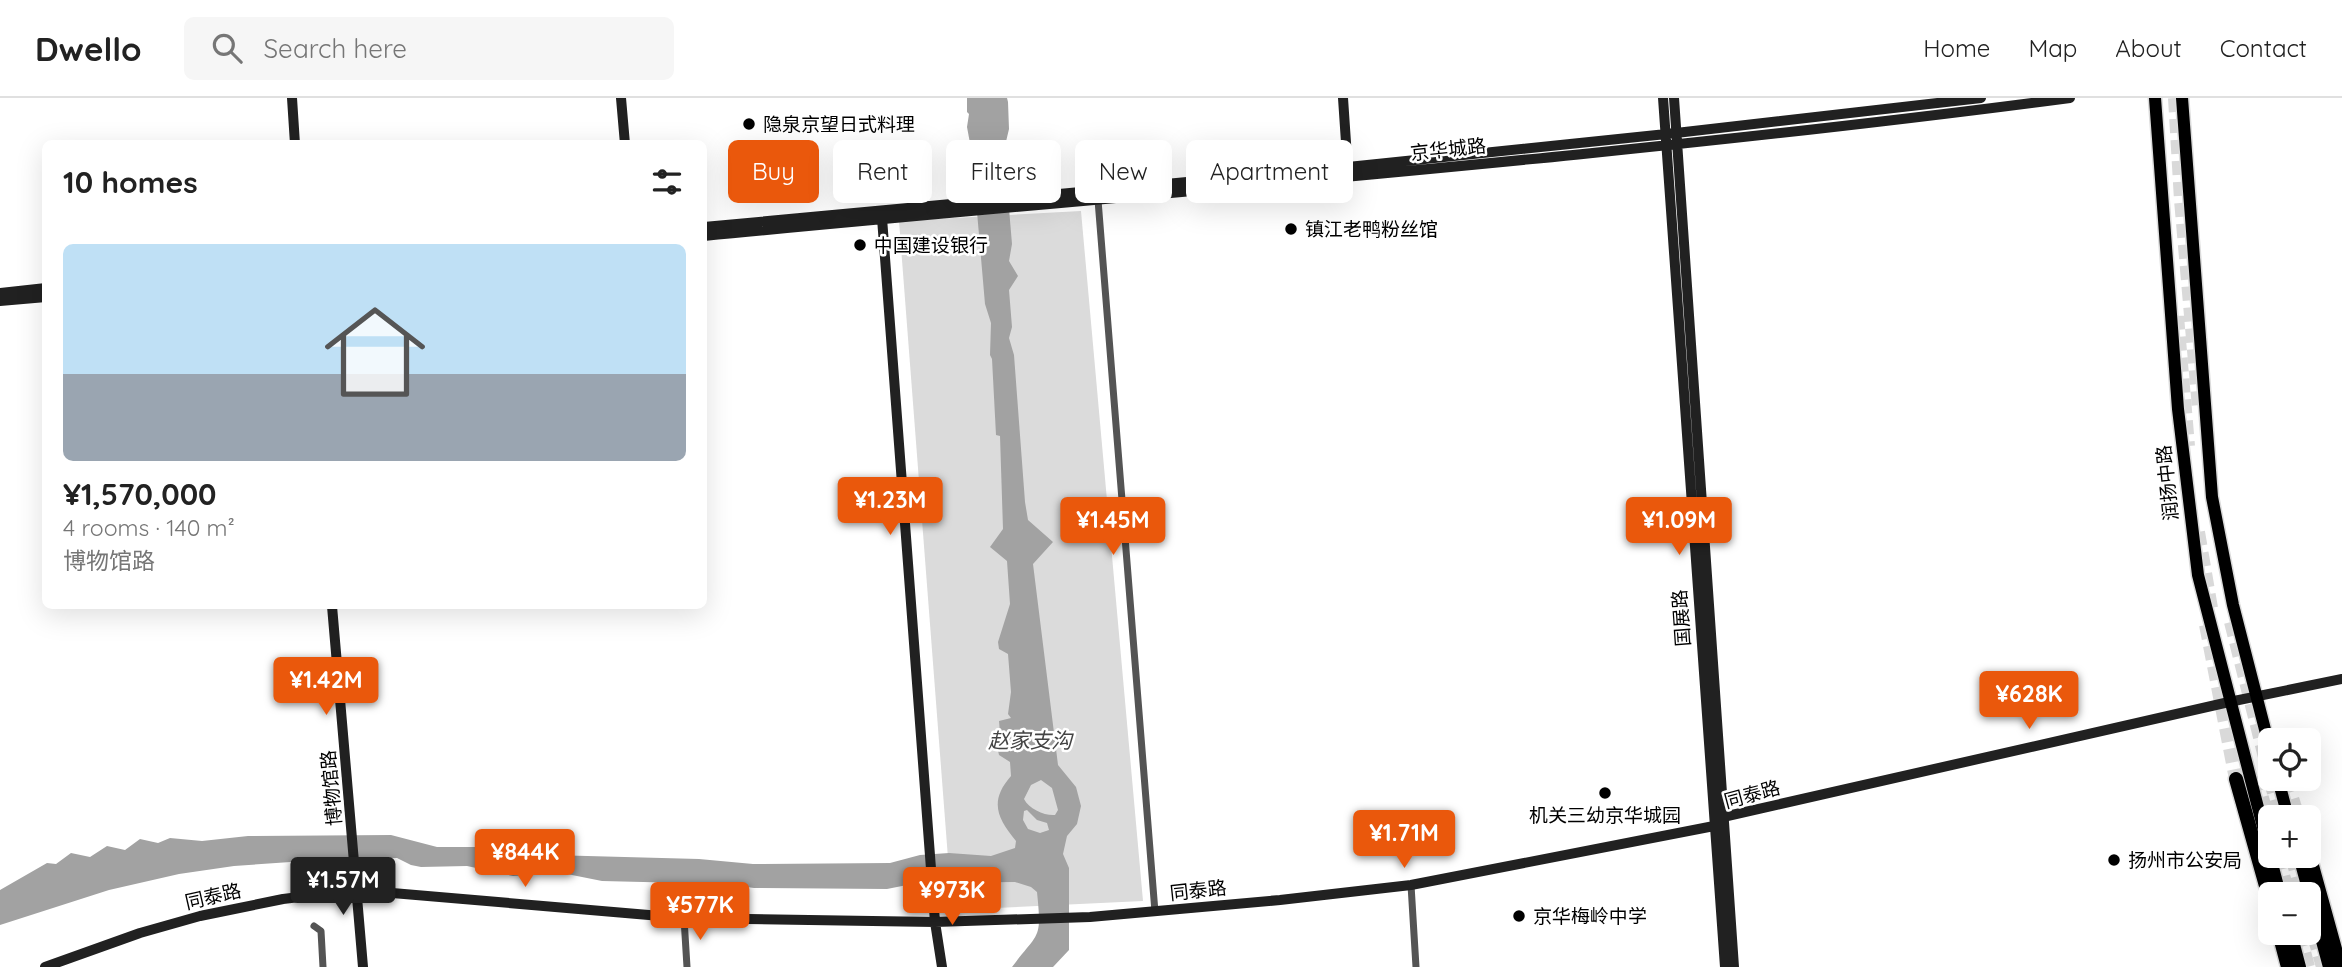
<!DOCTYPE html>
<html lang="en">
<head>
<meta charset="utf-8">
<style>
  body { margin:0; font-family:Quicksand,"Noto Sans SC",sans-serif; background:#f6f6f6; color:#222; height:100vh; display:flex; flex-direction:column; font-size:26px; white-space:nowrap }
  * { box-sizing:border-box; margin:0 }
  p { font-size:23px; color:#767676 }
  .icon { flex:none; width:38px; height:38px; fill:none; stroke:currentColor; stroke-width:2; stroke-linecap:round; stroke-linejoin:round }
  .map { position:relative; flex:1; overflow:hidden }
  .details { position:absolute; left:42px; top:42px; width:665px; height:469px; display:flex; flex-direction:column; background:#fff; border-radius:10px; box-shadow:0 7px 28px #0002 }
  .details>* { flex:none }
  .hud { position:absolute; left:728px; top:42px; width:665px; height:63px; display:flex; gap:14px }
  .controls { position:absolute; left:2258px; top:630px; display:grid; gap:14px }
  .controls a { display:grid; place-items:center; width:63px; height:63px; border-radius:10px; background:#fff; box-shadow:0 7px 28px #0002; font-size:35px }
  .price { position:absolute; translate:-50% -60px; padding:0 16px; border-radius:7px; background:#ea580c; color:#fff; font-size:23px; line-height:46px; filter:drop-shadow(0 2px 4px #0008) }
  .price::after { content:''; position:absolute; left:50%; top:42px; width:21px; height:16px; margin-left:-10px; background:inherit; clip-path:polygon(0 0,100% 0,50% 100%) }
  .price.active { background:#222; color:#fff }
  ul { padding:0; list-style:none }
  li { display:grid; align-content:center; gap:14px; height:371px; padding:0 21px }
  li+li { border-top:2px solid #e0e0e0 }
  li span { display:grid; place-items:center; height:217px; border-radius:10px; color:#555 }
  li>.icon { margin-inline-start:auto }
  span .icon { width:126px; height:126px; fill:#fffc; stroke-width:1 }
  li b { font-size:30px }
  h2 { display:flex; justify-content:space-between; align-items:center; height:84px; padding:0 21px; font-size:30px }
  .chip { padding:0 24px; border-radius:10px; background:#fff; box-shadow:0 7px 28px #0002; font-size:24px; line-height:63px }
  .chip.active { background:#ea580c; color:#fff }
  header { display:flex; align-items:center; gap:42px; box-sizing:border-box; height:98px; padding:0 35px; background:#fff; border-bottom:2px solid #e0e0e0 }
  header strong { font-size:33px }
  nav { display:flex; gap:38px; margin-inline-start:auto; font-size:24px }
  .search { width:490px; height:63px; background:#f6f6f6; display:flex; align-items:center; gap:18px; box-sizing:border-box; padding:0 24px; border-radius:10px; color:#767676; font-size:26px }
  .map>svg:first-child { display:block }
  .green { fill:#dbdbdb }
  .water { fill:#a2a2a2; fill-rule:evenodd }
  .lines { fill:none; stroke-linecap:round; stroke-linejoin:round }
  .highway-tunnel { stroke:#d9d9d9; stroke-width:14; stroke-dasharray:14 7; stroke-linecap:butt }
  .primary-casing { stroke:#dbdbdb; stroke-width:15 }
  .highway-casing { stroke:#dbdbdb; stroke-width:17 }
  .street { stroke:#545454; stroke-width:7 }
  .secondary { stroke:#212121; stroke-width:10 }
  .primary { stroke:#000; stroke-width:12 }
  .highway { stroke:#000; stroke-width:14 }
  .poi-dot { fill:#000; stroke:#fff; stroke-width:2.5 }
  .labels { text-anchor:middle; dominant-baseline:central; stroke-width:5; stroke-linejoin:round; paint-order:stroke }
  .poi-label { font-size:19px; fill:#000; stroke:#fff; text-anchor:start }
  .street-label { font-size:19px; fill:#000; stroke:#fff }
  .water-label { font-size:21px; font-style:italic; fill:#434343; stroke:#fff }
</style>
</head>
<body>
<header>
<strong>Dwello</strong>
<div class="search"><svg class="icon" aria-label="search" viewBox="0 0 24 24"><circle cx="10" cy="10" r="6"/><path d="M15 15l6 6"/></svg>Search here</div>
<nav><a>Home</a><a>Map</a><a>About</a><a>Contact</a></nav>
</header>
<div class="map">
<svg width="2342" height="869" viewBox="0 0 2342 869">
  <rect width="100%" height="100%" fill="#fff"/>
  <path class="green" d="M1081 113 1143 803 952 812 899 123Z"/>
  <path class="water" d="M967 0H1007L1008 4 1009 31 1004 52 1012 146 1009 163 1018 178 1009 192 1012 229 1009 240 1014 257 1025 404 1028 422 1053 444 1033 466 1058 667 1076 689 1081 708 1077 726 1067 738 1063 756 1069 770V852L1053 869H1012C1039 833 1042 843 1037 794L1031 789 1015 784 917 785 887 791 754 790 725 786 602 783 562 775 513 778 467 768 421 769 411 767 397 760 320 762 234 768 179 776 109 792 0 827V792L47 765 56 766 71 755 90 759 107 748 125 752 140 741 158 745 170 740 202 743 248 738 391 737 437 749H490L550 757 699 761 753 766 890 765 920 757 949 755 991 758 1015 750 1016 743C997 720 989 703 1011 678L1010 664 999 657 997 648 1004 647V644H997L996 636 1000 635 999 623 1011 620 1008 616 1011 594 1008 556 999 551 998 544 1010 506 1007 463 990 449 1003 431 1000 338 996 337 992 261 990 257 991 225 985 206 972 56 967 29 969 16 967 14ZM1041 682 1052 690 1058 712 1055 717C1045 718 1029 711 1024 701L1031 687ZM1027 712 1037 722 1047 725 1049 732 1040 735 1028 731 1023 722 1024 713Z"/>
  <g class="lines">
    <path class="highway-tunnel" d="M2175 0 2181 102 2199 310
      M2177 218 2188 348
      M2198 434 2211 510
      M2231 524 2270 679
      M2206 527 2236 681
      M2256 679 2270 728
      M2270 681 2281 719
      M2286 681 2298 719
      M2278 758 2288 796
      M2292 758 2302 796
      M2308 817 2323 869
      M2299 835 2308 869"/>
    <defs>
      <path id="primary" d="M2155 0 2178 311 2198 477 2270 756
        M2182 0 2212 399 2233 507 2270 651
        M2278 681 2288 719
        M2270 758 2280 796
        M2299 758 2329 869
        M2291 835 2300 869"/>
      <path id="highway" d="M2236 681 2270 802
        M2308 753 2340 869
        M2279 835 2288 869"/>
    </defs>
    <use href="#primary" class="primary-casing"/>
    <use href="#highway" class="highway-casing"/>
    <path class="street" d="M1098 102 1155 814
      M1411 787 1416 869
      M684 820 687 869
      M314 828 321 833 323 869"/>
    <path class="secondary" d="M292 0 295 46
      M621 0 625 46
      M1343 0 1348 74
      M1663 0 1725 869
      M1674 0 1734 869
      M882 120 935 824 942 869
      M704 129 1348 69 1676 35 1981 0
      M704 138C1159 94 1616 60 2070 0
      M0 195 46 190
      M0 203 46 199
      M332 508 363 869
      M45 869 140 835 200 818 283 801 357 792 684 820 935 824 1090 819 1280 802 1411 787 1714 728 1723 719 2229 604 2342 581"/>
    <use href="#primary" class="primary"/>
    <use href="#highway" class="highway"/>
  </g>
  <g class="poi-dot">
    <circle cx="749" cy="26" r="7"/>
    <circle cx="1291" cy="131" r="7"/>
    <circle cx="860" cy="147" r="7"/>
    <circle cx="1605" cy="695" r="7"/>
    <circle cx="2114" cy="762" r="7"/>
    <circle cx="1519" cy="818" r="7"/>
  </g>
  <g class="labels">
    <g class="poi-label">
      <text x="763" y="26">隐泉京望日式料理</text>
      <text x="1305" y="131">镇江老鸭粉丝馆</text>
      <text x="874" y="147">中国建设银行</text>
      <text x="1605" y="717" text-anchor="middle">机关三幼京华城园</text>
      <text x="2128" y="762">扬州市公安局</text>
      <text x="1533" y="818">京华梅岭中学</text>
    </g>
    <g class="street-label">
      <text transform="translate(1448 51) rotate(-6)">京华城路</text>
      <text transform="translate(2167 385) rotate(-96)">润扬中路</text>
      <text transform="translate(1681 520) rotate(-94)">国展路</text>
      <text transform="translate(331 690) rotate(-95)">博物馆路</text>
      <text transform="translate(1752 696) rotate(-15)">同泰路</text>
      <text transform="translate(1198 792) rotate(-6)">同泰路</text>
      <text transform="translate(213 798) rotate(-13)">同泰路</text>
    </g>
    <g class="water-label">
      <text x="1030" y="642">赵家支沟</text>
    </g>
  </g>
</svg>
<div class="controls">
<a><svg class="icon" aria-label="locate" viewBox="0 0 24 24"><circle cx="12" cy="12" r="6"/><path d="M12 2v4M12 18v4M2 12h4M18 12h4"/></svg></a>
<a>+</a>
<a>−</a>
</div>
<b class="price" style="left:890px;top:439px">¥1.23M</b>
<b class="price" style="left:1113px;top:459px">¥1.45M</b>
<b class="price" style="left:1679px;top:459px">¥1.09M</b>
<b class="price" style="left:326px;top:619px">¥1.42M</b>
<b class="price" style="left:2029px;top:633px">¥628K</b>
<b class="price" style="left:1404px;top:772px">¥1.71M</b>
<b class="price" style="left:525px;top:791px">¥844K</b>
<b class="price active" style="left:343px;top:819px">¥1.57M</b>
<b class="price" style="left:952px;top:829px">¥973K</b>
<b class="price" style="left:700px;top:844px">¥577K</b>
<div class="hud">
<a class="chip active">Buy</a>
<a class="chip">Rent</a>
<a class="chip">Filters</a>
<a class="chip">New</a>
<a class="chip">Apartment</a>
</div>
<section class="details">
<h2>10 homes<svg class="icon" aria-label="filters" viewBox="0 0 24 24"><path d="M4 7h16M4 17h16"/><circle cx="9" cy="7" r="2"/><circle cx="15" cy="17" r="2"/></svg></h2>
<ul>
<li><span style="background:linear-gradient(#bfe0f5 60%,#9aa5b1 0)"><svg class="icon" aria-label="home" viewBox="0 0 24 24"><path d="M3 11l9-7 9 7M6 9v11h12V9"/></svg></span><div><b>¥1,570,000</b><p>4 rooms · 140 m²</p><p>博物馆路</p></div></li>
</ul>
</section>
</div>
</body>
</html>
